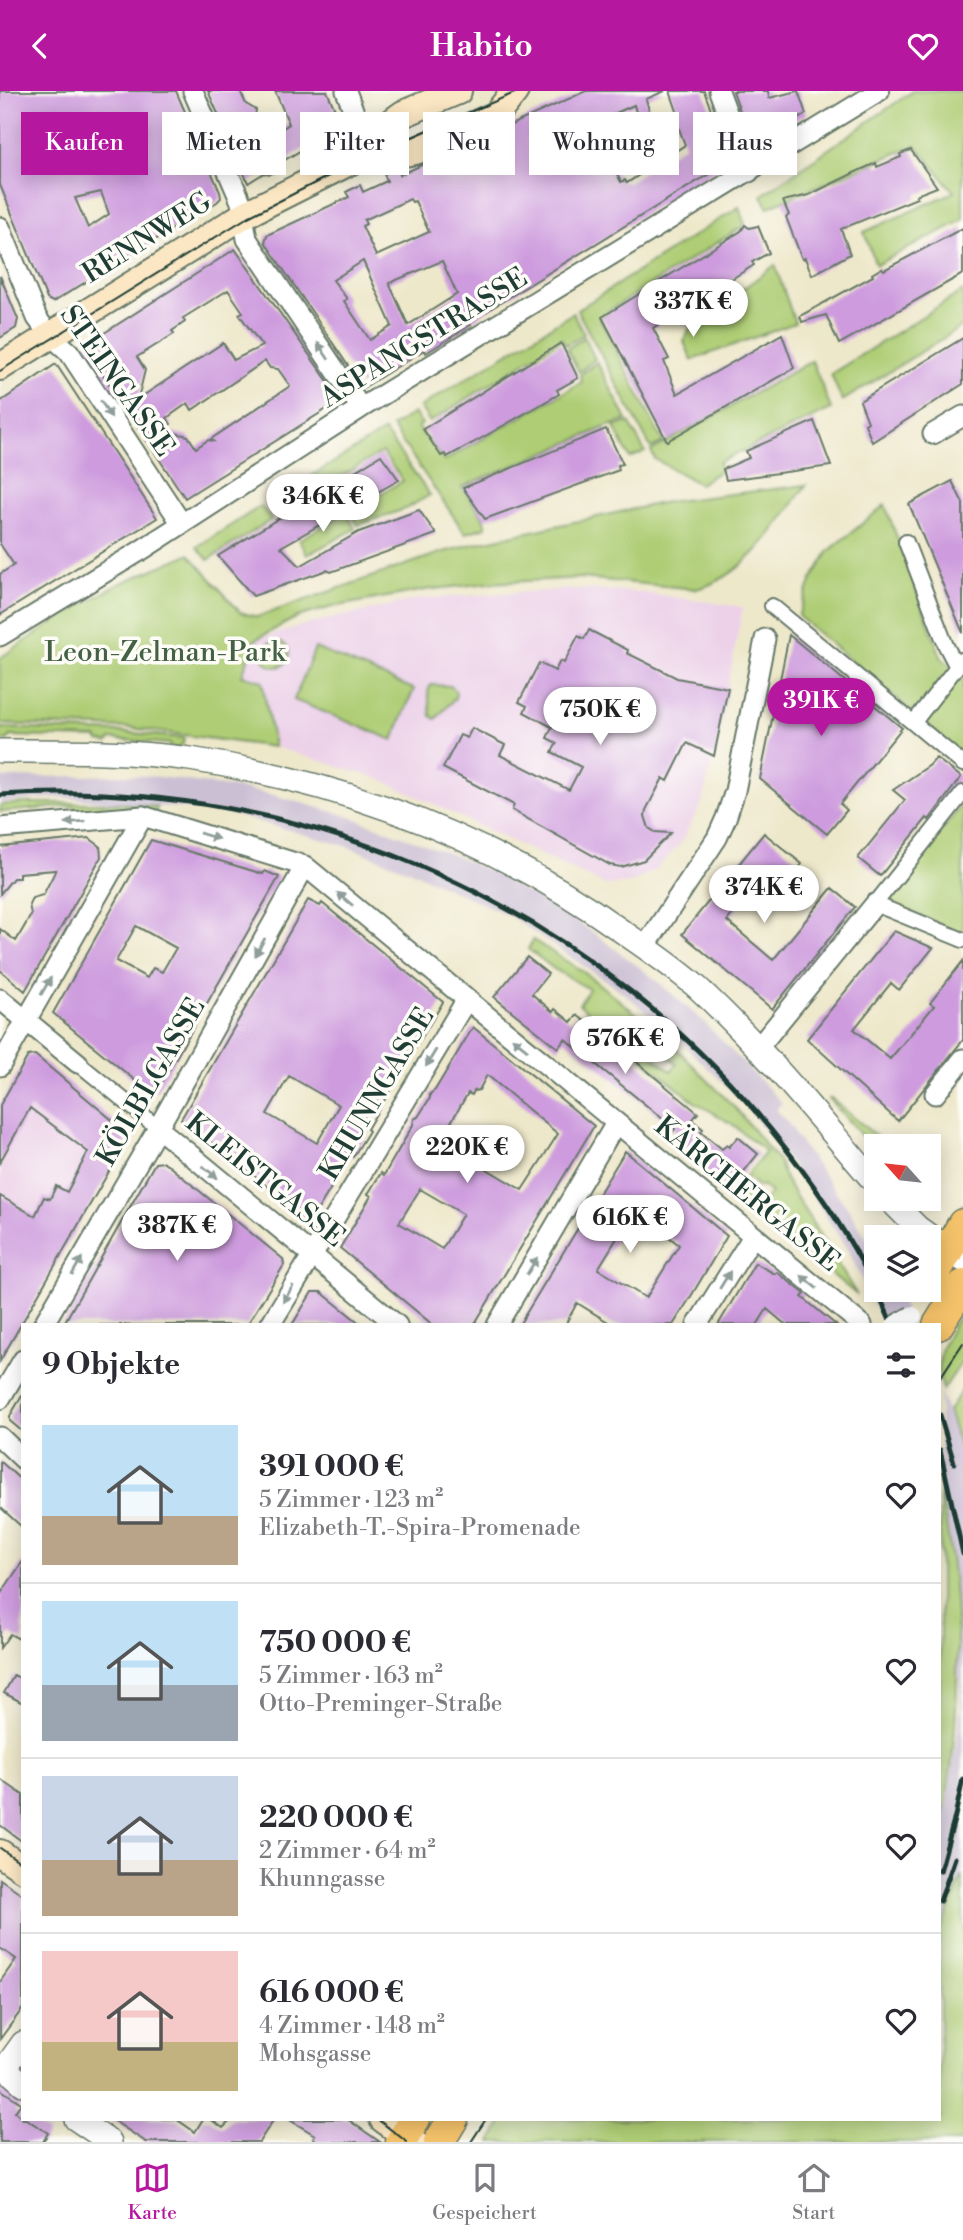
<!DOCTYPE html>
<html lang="de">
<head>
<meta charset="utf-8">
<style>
  body { margin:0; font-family:"Libre Bodoni",serif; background:#f7f7f7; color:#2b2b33; height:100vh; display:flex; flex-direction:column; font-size:26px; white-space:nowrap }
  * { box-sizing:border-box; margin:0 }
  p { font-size:23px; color:#7c7c81 }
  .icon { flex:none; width:38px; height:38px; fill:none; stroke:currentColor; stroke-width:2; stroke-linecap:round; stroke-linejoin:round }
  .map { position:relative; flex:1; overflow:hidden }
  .panel { position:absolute; left:21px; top:1232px; width:920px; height:798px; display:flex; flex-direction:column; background:#fff; border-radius:0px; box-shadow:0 4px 18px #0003 }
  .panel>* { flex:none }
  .top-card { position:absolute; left:21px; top:21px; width:922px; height:63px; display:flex; gap:14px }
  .needle { width:46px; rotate:297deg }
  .controls { position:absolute; left:864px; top:1043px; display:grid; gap:14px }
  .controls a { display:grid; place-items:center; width:77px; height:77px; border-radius:0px; background:#fff; box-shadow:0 4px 18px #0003; font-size:35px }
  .price { position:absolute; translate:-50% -60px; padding:0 16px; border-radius:24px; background:#fff; color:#222; font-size:23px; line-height:46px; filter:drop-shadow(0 2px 4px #0008) }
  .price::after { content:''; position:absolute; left:50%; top:42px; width:21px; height:16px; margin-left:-10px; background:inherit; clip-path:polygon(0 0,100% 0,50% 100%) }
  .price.active { background:#b5179e; color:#fff }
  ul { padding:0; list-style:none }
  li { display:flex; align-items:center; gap:21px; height:175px; padding:0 21px }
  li+li { border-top:2px solid #e1e1e2 }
  li span { display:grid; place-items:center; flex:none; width:196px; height:140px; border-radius:0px; color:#555 }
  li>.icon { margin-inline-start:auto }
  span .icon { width:84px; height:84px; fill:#fffc; stroke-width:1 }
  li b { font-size:30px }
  h2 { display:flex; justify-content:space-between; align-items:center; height:84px; padding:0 21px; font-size:30px }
  .tag { padding:0 24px; border-radius:0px; background:#fff; box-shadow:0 4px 18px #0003; font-size:24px; line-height:63px }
  .tag.active { background:#b5179e; color:#fff }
  header { display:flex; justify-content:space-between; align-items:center; height:91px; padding:0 21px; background:#b5179e; color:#fff; font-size:32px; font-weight:600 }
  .tab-bar { display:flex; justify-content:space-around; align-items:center; height:98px; border-top:2px solid #e1e1e2; background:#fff; font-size:19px; color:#7c7c81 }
  .tab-bar a { display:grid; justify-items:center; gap:4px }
  .tab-bar .active { color:#b5179e }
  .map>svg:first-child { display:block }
  .built { fill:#ecd1e9 }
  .industrial { fill:#cbbfd4 }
  .green { fill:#aecd74; stroke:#668554; stroke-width:2 }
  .building { fill:#ce9cde; fill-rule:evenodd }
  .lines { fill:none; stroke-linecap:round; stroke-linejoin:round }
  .pedestrian-casing { stroke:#677969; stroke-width:18 }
  .minor-casing { stroke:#677969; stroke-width:23 }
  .tertiary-casing { stroke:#677969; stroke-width:26 }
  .secondary-casing { stroke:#677969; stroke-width:30 }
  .primary-casing { stroke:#677969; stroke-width:33 }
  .pedestrian { stroke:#fff; stroke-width:14 }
  .minor { stroke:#fff; stroke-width:19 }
  .tertiary { stroke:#fff; stroke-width:23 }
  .secondary { stroke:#fbe7c3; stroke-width:26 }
  .primary { stroke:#f4c26a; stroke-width:30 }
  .tram { stroke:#1f3d34; stroke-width:2 }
  .rail { stroke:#1f3d34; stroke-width:5 }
  .minor-bridge-casing { stroke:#677969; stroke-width:23; stroke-linecap:butt }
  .minor-bridge { stroke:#fff; stroke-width:19 }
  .oneway { fill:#8f9e9a }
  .labels { text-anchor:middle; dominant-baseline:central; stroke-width:7; stroke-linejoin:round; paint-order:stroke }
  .street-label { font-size:28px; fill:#1f3d34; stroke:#fdfcf7 }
  .park-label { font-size:28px; fill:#436144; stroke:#fdfcf7 }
</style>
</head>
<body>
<header><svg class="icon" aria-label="back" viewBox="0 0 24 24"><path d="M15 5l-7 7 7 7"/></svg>Habito<svg class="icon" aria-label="heart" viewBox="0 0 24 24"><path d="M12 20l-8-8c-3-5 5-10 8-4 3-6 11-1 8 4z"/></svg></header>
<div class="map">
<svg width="963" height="2051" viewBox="0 0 963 2051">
  <rect width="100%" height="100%" fill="#fdfcf7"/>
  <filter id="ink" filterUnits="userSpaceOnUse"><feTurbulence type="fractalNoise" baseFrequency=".0143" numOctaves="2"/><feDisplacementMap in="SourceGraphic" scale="14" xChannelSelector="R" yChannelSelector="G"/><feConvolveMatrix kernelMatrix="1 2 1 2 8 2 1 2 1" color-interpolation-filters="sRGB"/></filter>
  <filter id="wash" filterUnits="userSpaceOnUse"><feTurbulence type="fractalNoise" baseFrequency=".00686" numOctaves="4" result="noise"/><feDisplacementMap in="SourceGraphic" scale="28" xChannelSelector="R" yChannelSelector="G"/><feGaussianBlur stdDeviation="1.57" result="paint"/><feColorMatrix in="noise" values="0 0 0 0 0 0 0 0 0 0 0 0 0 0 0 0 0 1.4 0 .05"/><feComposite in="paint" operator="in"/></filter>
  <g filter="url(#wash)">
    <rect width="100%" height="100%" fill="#eee8cb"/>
    <path class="built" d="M573 498 638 501 743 516 714 665 701 714 681 752 655 779 631 792 605 794 380 688 274 656 262 590 242 584 255 549 304 534 418 508Z
      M35 964 130 1044 60 1166 0 1131V1014L28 965Z"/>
    <path class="industrial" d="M123 684 160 686 237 697 273 704 348 725 448 762 487 779 570 826 594 842 656 889 704 931 782 1012 776 1018 793 1038 794 1043 851 1122 877 1164V1199H896L911 1234H883L850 1163 801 1086 743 1011 679 949 624 902 508 824 406 778 346 755 223 721 58 706 0 712V687Z
      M940 1301 963 1367V1784L940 1840V1744L949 1704 961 1615 949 1443 940 1400Z"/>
    <path class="green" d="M913 0H963V129L876 174 864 141 954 101 916 54 768 116 762 104Z
      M739 116 745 134 599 226 663 351 651 357 577 219Z
      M775 174 795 232 692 269 684 251 690 237Z
      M963 200V235L842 310 831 283Z
      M573 222 584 243 566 254 562 248 430 331 420 316Z
      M584 246 595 268 579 281 567 258Z
      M812 270 831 318 719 371 721 379 699 393 655 368 651 360Z
      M597 271 627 329 606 336 462 396 483 426 486 436 465 442 392 336 414 322 422 333 418 336 444 370 582 291 580 284Z
      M629 331 645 361 630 367 614 336Z
      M384 340 430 404 405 418 358 434 350 420 403 390 382 361 278 423 270 411Z
      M806 394C778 434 746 486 696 498L582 487 488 492 425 499 332 516 297 526 255 549 242 584 262 590 274 656 131 637 0 633V567L62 526 119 493 189 463 240 521 257 526 440 462 473 453 666 411Z
      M885 414 942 568 960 581 963 579V664L798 525 812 488 829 460Z
      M261 415 271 429 208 469 197 456Z
      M346 421 355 438 307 464 299 449Z
      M263 563a13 13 0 1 1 26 0a13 13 0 1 1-26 0Z
      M315 557 414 598 393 649 294 609Z
      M431 594 451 595 456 601 455 607 436 628 431 625 428 600Z
      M0 637 121 641 184 647 183 653 177 658 170 656V653L111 648 108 652 98 650V647L11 645 7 649H0Z
      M28 712H117L157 716 155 724 82 722 73 715 0 721V714Z
      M963 712V843L887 811Z
      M533 849 585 882 664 945 738 1020 779 1071 785 1088 857 1204 733 1102 743 1090 756 1100 753 1104 762 1111 771 1102 762 1094 759 1096 746 1085 766 1061 732 1033 695 1011 642 968 648 961 671 980 677 973 624 927 618 934 642 954 636 961 579 913 589 898 554 878 528 858Z
      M831 1007 878 1047 893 1055H877V1062L829 1008Z
      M959 1224 963 1227V1269L943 1299C933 1267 944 1250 959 1224Z
      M963 1298V1367L948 1320Z
      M940 1400C963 1512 963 1631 940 1744Z
      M963 1784V2051H491L504 2028H940V1840Z"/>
    <g id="blocks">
      <path class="building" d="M0 0H176L220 101 221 107 217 111 53 211 47 208 0 94ZM101 101 109 123 88 137 75 107Z
        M208 0H240L246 13 256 19 254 31 262 50 289 33 275 0H327L342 35 278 73 276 80 269 84 264 82 248 92Z
        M586 0H665L646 8 662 69 685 54 674 24 678 23 670 0H704L730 70 469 231 471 234 426 262 424 259 363 297 265 151 267 144 349 106 346 101 360 94 363 101 387 90 384 83 394 78 398 79 400 84ZM634 14 651 76 627 92 625 89 621 91 591 33ZM410 108 412 111 415 110 429 141 376 165 362 135 366 133 364 129ZM363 170 392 235 370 249 344 210 347 208 333 189ZM442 170 457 203 408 234 389 192Z
        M733 0H768L769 7 798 0 806 23 753 56Z
        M911 59 937 96 916 104 917 107 841 138 850 163 812 184 805 167 802 168 786 126 789 124 783 110 809 104 856 81 876 72 877 76 901 66 900 63Z
        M745 134 749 137 758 135 769 162 752 171 754 174 653 237 669 268 664 270 677 303 782 243 794 277 667 350 602 226 741 140Z
        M963 137V183L952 189 839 253 826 224 802 231 800 225 873 185 872 183 882 177 884 179Z
        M235 158 341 309 185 407 84 255ZM228 199 243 221 239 223 262 255 234 269 223 252 138 308 145 279 137 266 174 243 172 240 185 231 183 227ZM265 270 270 277 278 278 290 295 211 348 213 350 208 349 196 357 188 345 162 339 171 333 167 327 188 312 192 319Z
        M0 185 18 228 16 237 0 247Z
        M963 247V293L872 351 865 333 868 331 860 310Z
        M561 252 578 287 557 299 559 303 473 352 447 366 445 363 441 365 423 338Z
        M56 273 157 427 0 524V483L14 474 0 453V311Z
        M814 330 831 375 726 389 723 378 749 367 746 360Z
        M606 338 623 373 618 374 619 379 485 428 463 397Z
        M381 364 399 389 281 456 300 475 359 441 419 419 436 443 331 481 327 479 253 505 218 465Z
        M952 390 963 412V542L909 413Z
        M589 539 628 559 627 562 677 587 728 597 714 665 687 652 668 690 663 687 646 719 645 725 649 737 655 741 671 742 644 769 621 776 610 774 512 719 514 714 443 677 460 644 467 647 472 637 505 654 500 664 569 699 581 676 552 661 557 652 547 647 552 636 524 621 527 615 519 611 539 572 555 580 560 570 564 572 578 545 584 548Z
        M789 544 902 637 840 713 847 719 827 743 760 688Z
        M936 667 961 686 929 729 927 727 880 785 858 767 905 709 893 699 930 674Z
        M764 742 802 773 781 800 757 792 727 830 773 869 832 797 855 816 772 918 682 843Z
        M89 747 100 755 101 766 25 900 0 879V838L16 850 31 824 29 813 32 807 43 804 56 779 19 782V787H13L0 803V756Z
        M151 749 263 783 265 780 279 786 157 1000H148L53 922ZM136 835 176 857 162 881 153 877 147 887 116 870Z
        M308 809 320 815 322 812 443 911 367 1038 369 1040 353 1066 351 1064 312 1128 306 1129 268 1096 181 1028ZM289 985 339 1014 317 1052 267 1023Z
        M894 840 933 857 899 899 891 892 854 938 890 968 934 915 930 912 963 870V949L898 1030 807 948Z
        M527 866 548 883 532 903 553 921 555 918 571 931 577 924 621 958 698 1022 692 1029 703 1038 701 1041 722 1058 727 1054 729 1056 738 1046 758 1063 729 1099 667 1049 675 1038 565 948 558 957 494 906Z
        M473 936 594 1035 474 1234H433L340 1157 371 1105 368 1103 381 1082 384 1084 413 1034 414 1028 418 1026 430 1007V1003L435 999ZM487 984 558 1043 522 1099 440 1050 468 1002 472 1004 474 1000 479 999ZM420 1098 463 1123 442 1158 399 1132Z
        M35 964 130 1044 0 1270V1105L35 1125 44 1106 50 1108 56 1095 67 1101 88 1061 30 1017 0 1071V1014L28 965Z
        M625 1060 727 1145 690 1207 673 1234H613L577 1212 565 1234H519ZM635 1118 679 1154 646 1207 598 1178Z
        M164 1071 283 1168 284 1174 247 1234H63L155 1072Z
        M755 1172 775 1183 777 1181 805 1203 802 1206 836 1234H786L767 1218 757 1234H718Z
        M312 1201H321L362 1234H292Z
        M23 1303V1341L10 1330V1325Z
        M0 1370 23 1391V1437L0 1416Z
        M23 1470V1550L10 1543 0 1557V1504Z
        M14 1584 23 1589V1612L4 1602Z
        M0 1688 23 1704V1751L0 1734Z
        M0 1788 23 1804V1917L0 1948V1891L16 1868 0 1857Z
        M0 1998 21 2012 15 2021 23 2028H26L48 2042 43 2051H0Z
        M111 2028H176L195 2041 203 2028H210L223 2037 232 2028H274L259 2051H146Z
        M288 2028H347L380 2051H320L313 2047 315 2044Z"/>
    </g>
  </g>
  <g filter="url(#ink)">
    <use href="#blocks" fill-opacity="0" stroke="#677969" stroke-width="2"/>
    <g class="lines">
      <defs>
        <path id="pedestrian" d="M906 451 946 555 956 574
          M772 515 963 673
          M914 631 962 569
          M963 702 875 813 963 849
          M78 972 158 1037"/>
        <path id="minor" d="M193 0 241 111 247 148 361 317
          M346 0 369 61
          M719 0 749 81
          M0 136 37 227 48 242 69 261 182 433
          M933 343 963 325
          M0 545 140 460 361 317 879 0
          M0 737 143 725 305 775 862 1234
          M645 856 717 747 726 727 735 700 765 548
          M0 908 78 972
          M758 957 875 813
          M0 975 143 725
          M935 1003 963 968
          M158 1037 397 1234
          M43 1234 158 1037 305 775
          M270 1234 467 908
          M497 1234 616 1032
          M697 1234 753 1145
          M0 1308 23 1269
          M0 1346 23 1368"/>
        <path id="tertiary" d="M0 660C63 660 127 659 190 668 347 692 493 748 623 841 649 859 676 877 699 898 764 958 819 1027 877 1094
          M889 1108 917 1136 963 1169
          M23 1952 5 1977 23 1993
          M76 2028 110 2051"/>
        <path id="secondary" d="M369 61 399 63 415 60 496 24 515 0
          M0 276 244 124 369 61 388 34 403 23 458 0
          M0 1762 23 1778
          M383 2028 414 2051"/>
        <path id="primary" d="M929 1193 963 1133
          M938 1234 963 1194
          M401 2051 415 2028
          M439 2051 453 2028"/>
      </defs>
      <use href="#pedestrian" class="pedestrian-casing"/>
      <use href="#minor" class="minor-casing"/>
      <use href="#tertiary" class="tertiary-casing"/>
      <use href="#secondary" class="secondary-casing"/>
      <use href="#primary" class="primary-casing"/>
      <use href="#pedestrian" class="pedestrian"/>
      <use href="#minor" class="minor"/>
      <use href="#tertiary" class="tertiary"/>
      <use href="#secondary" class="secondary"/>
      <use href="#primary" class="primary"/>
      <path class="tram" d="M0 280 248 126 366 66 519 0
        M940 1287 963 1252
        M0 1757 23 1773
        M377 2028 407 2051
        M471 2051 486 2028"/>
      <path class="rail" d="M0 704C308 684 603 818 790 1063 830 1115 867 1173 892 1234
        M940 1324 954 1372
        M940 1359 963 1463
        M940 1780 955 1725 963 1688
        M940 1810 955 1767"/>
      <defs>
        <path id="minor-bridge" d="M896 1234 912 1225"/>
      </defs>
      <use href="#minor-bridge" class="minor-bridge-casing"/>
      <use href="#minor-bridge" class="minor-bridge"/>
    </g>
    <defs><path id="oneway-solid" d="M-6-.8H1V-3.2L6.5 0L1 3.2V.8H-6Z" transform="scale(1.75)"/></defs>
    <g class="oneway">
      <use href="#oneway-solid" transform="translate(323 260) rotate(-124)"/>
      <use href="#oneway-solid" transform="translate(106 318) rotate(57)"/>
      <use href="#oneway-solid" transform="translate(75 731) rotate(175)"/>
      <use href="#oneway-solid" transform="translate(209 745) rotate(17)"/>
      <use href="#oneway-solid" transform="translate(345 808) rotate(-140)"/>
      <use href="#oneway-solid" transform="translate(260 856) rotate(119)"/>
      <use href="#oneway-solid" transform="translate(46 895) rotate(-60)"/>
      <use href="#oneway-solid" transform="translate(520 953) rotate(-141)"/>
      <use href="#oneway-solid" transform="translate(431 967) rotate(121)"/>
      <use href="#oneway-solid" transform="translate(210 1081) rotate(39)"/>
      <use href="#oneway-solid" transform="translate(77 1175) rotate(-60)"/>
      <use href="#oneway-solid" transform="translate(532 1175) rotate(-59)"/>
      <use href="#oneway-solid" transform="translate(725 1189) rotate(-58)"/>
      <use href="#oneway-solid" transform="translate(809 1191) rotate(-141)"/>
      <use href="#oneway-solid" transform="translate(288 1203) rotate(121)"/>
    </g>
  </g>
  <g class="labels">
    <g class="street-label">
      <text transform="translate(147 147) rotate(-32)">RENNWEG</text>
      <text transform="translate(424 247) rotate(-32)">ASPANGSTRASSE</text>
      <text transform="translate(117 290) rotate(55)">STEINGASSE</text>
      <text transform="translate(151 991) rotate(-60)">KÖLBLGASSE</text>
      <text transform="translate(377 1003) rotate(-59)">KHUNNGASSE</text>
      <text transform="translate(265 1089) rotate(39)">KLEISTGASSE</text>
      <text transform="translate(747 1103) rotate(39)">KÄRCHERGASSE</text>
    </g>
    <g class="park-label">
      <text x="165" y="561">Leon-Zelman-Park</text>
    </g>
  </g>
</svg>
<div class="controls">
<a><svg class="needle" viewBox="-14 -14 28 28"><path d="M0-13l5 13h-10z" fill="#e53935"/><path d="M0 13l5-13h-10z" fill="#7c7c81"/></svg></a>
<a><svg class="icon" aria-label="layers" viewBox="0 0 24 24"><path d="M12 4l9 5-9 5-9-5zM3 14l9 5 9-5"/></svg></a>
</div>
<b class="price" style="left:693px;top:248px">337K €</b>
<b class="price" style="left:323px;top:443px">346K €</b>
<b class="price active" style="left:821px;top:647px">391K €</b>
<b class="price" style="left:600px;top:656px">750K €</b>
<b class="price" style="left:764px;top:834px">374K €</b>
<b class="price" style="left:625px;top:985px">576K €</b>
<b class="price" style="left:467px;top:1094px">220K €</b>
<b class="price" style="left:630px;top:1164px">616K €</b>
<b class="price" style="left:177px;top:1172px">387K €</b>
<div class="top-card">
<a class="tag active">Kaufen</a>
<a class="tag">Mieten</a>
<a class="tag">Filter</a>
<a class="tag">Neu</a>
<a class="tag">Wohnung</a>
<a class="tag">Haus</a>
</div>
<section class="panel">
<h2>9 Objekte<svg class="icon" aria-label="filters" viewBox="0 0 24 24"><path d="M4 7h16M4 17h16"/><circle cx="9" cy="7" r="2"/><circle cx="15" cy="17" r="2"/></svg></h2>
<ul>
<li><span style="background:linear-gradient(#bfe0f5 65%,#b9a48a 0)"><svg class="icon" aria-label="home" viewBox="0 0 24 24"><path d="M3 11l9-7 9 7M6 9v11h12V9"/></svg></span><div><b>391 000 €</b><p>5 Zimmer · 123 m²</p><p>Elizabeth-T.-Spira-Promenade</p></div><svg class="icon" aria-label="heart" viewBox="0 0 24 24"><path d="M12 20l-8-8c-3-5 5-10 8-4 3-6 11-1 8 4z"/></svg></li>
<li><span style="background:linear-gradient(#bfe0f5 60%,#9aa5b1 0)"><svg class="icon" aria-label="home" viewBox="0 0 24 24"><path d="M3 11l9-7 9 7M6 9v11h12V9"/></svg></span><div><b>750 000 €</b><p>5 Zimmer · 163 m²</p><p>Otto-Preminger-Straße</p></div><svg class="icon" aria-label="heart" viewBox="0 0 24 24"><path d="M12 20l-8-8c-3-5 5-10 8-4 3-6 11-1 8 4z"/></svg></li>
<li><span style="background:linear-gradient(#c9d6e8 60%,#b9a48a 0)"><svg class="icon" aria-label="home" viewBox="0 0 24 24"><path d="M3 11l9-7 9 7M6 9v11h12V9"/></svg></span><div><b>220 000 €</b><p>2 Zimmer · 64 m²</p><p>Khunngasse</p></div><svg class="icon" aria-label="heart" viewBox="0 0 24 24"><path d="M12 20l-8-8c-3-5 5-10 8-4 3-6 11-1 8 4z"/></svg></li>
<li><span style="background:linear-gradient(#f6c9c9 65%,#c2b280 0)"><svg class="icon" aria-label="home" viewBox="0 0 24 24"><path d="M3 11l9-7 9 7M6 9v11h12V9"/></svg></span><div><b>616 000 €</b><p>4 Zimmer · 148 m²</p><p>Mohsgasse</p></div><svg class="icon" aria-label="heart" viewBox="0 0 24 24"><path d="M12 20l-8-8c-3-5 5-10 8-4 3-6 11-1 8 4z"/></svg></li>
</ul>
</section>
</div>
<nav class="tab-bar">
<a class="active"><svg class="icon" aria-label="map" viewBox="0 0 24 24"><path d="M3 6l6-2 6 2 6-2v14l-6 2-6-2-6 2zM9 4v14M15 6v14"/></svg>Karte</a>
<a><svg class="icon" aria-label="saved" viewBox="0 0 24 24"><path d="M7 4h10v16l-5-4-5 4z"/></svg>Gespeichert</a>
<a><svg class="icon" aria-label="home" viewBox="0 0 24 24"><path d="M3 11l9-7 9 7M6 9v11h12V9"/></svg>Start</a>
</nav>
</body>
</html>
